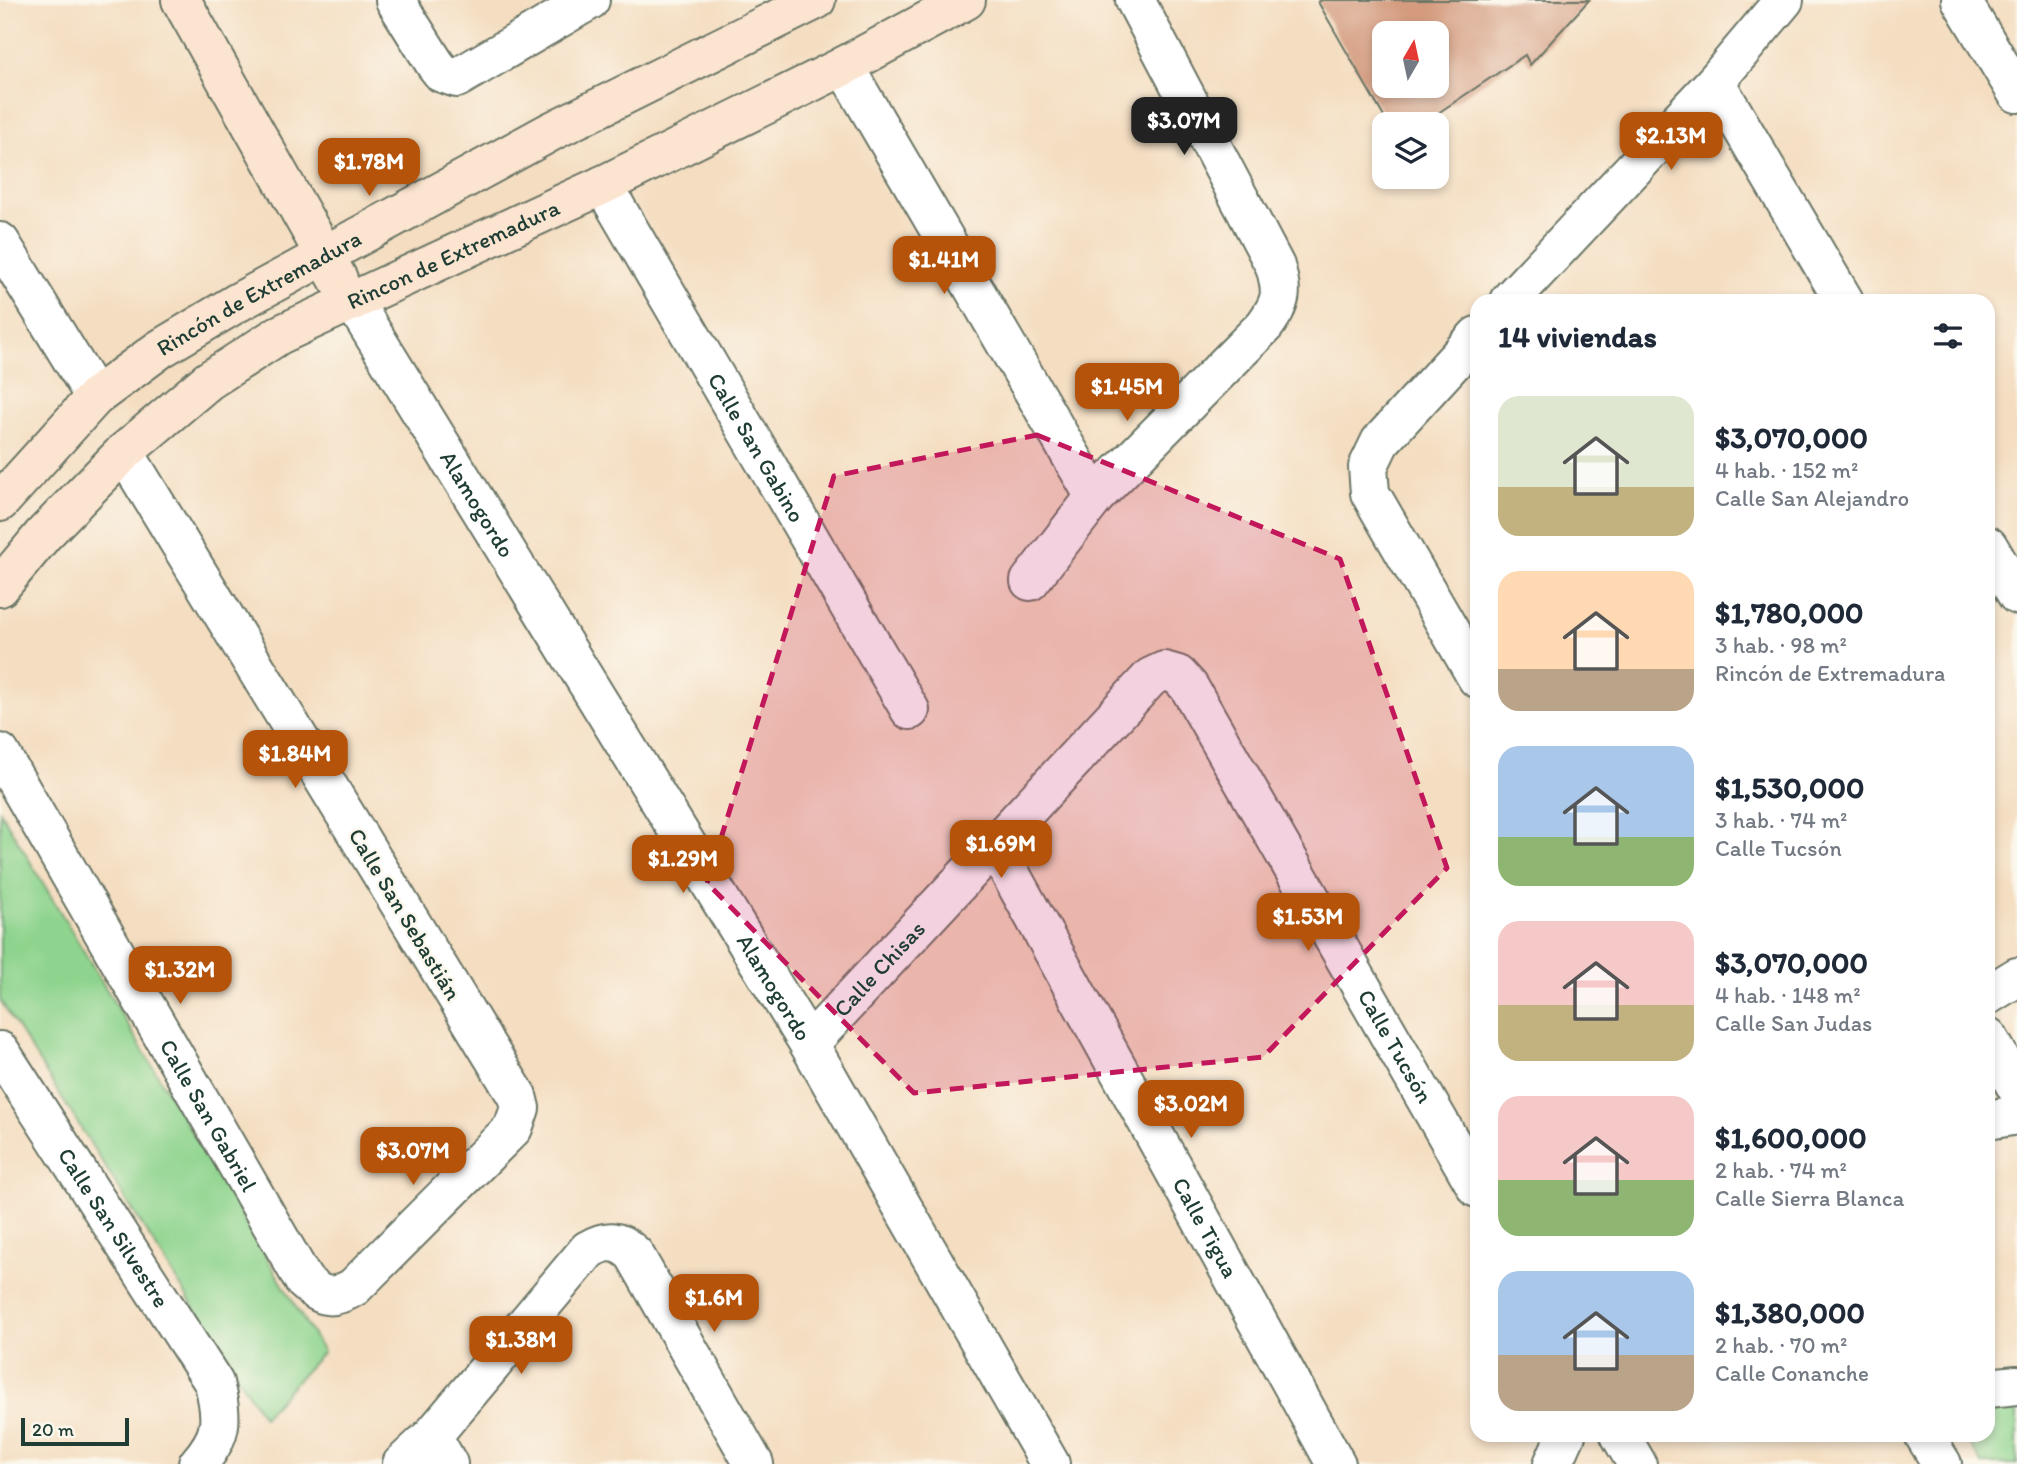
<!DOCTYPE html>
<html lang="es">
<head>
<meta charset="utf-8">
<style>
  body { margin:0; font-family:Itim,sans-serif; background:#f2f2f3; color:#1f2937; height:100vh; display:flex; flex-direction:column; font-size:26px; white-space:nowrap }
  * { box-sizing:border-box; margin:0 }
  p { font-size:23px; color:#747a83 }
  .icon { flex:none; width:38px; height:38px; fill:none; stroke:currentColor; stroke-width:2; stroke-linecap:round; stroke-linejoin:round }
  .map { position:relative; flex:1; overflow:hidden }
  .side { position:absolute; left:1470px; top:294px; width:525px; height:1148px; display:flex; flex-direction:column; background:#fff; border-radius:21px; box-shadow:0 4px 10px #0003 }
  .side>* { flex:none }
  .needle { width:46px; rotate:9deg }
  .fabs { position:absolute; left:1372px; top:21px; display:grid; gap:14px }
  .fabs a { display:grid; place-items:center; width:77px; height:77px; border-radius:14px; background:#fff; box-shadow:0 4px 10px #0003; font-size:35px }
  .scale { position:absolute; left:21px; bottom:18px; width:108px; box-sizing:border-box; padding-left:7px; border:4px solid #1f3d34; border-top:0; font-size:19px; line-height:24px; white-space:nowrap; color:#1f3d34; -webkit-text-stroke:5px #fbf7ec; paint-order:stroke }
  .price { position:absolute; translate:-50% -60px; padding:0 16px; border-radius:14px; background:#b45309; color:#fff; font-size:23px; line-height:46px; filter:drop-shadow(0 2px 4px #0008) }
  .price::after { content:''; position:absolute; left:50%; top:42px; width:21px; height:16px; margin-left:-10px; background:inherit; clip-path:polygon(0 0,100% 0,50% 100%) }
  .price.on { background:#222; color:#fff }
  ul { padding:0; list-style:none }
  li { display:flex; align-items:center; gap:21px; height:175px; padding:0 28px }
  li span { display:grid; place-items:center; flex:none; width:196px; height:140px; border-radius:21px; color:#555 }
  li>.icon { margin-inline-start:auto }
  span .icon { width:84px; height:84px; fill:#fffc; stroke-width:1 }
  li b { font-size:30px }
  h2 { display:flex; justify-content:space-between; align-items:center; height:84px; padding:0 28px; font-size:30px }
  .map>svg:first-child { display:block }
  .green { fill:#8fd48e; stroke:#578861; stroke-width:2 }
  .building { fill:#d49b7f; fill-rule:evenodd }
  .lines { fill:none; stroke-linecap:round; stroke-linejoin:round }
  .street-casing { stroke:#6a7565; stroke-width:42 }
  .secondary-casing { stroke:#6a7565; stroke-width:42 }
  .street { stroke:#fff; stroke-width:38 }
  .secondary { stroke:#fce5d0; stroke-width:38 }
  .marked { fill:#c2185b; fill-opacity:0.2; stroke:#c2185b; stroke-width:5; stroke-dasharray:14 9; stroke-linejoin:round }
  .labels { text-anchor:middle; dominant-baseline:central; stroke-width:5; stroke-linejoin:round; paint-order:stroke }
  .street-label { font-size:23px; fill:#1f3d34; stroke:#fbf7ec }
</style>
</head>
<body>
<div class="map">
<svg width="2017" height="1464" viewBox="0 0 2017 1464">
  <rect width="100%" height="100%" fill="#fbf7ec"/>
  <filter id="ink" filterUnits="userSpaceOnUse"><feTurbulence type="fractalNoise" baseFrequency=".0143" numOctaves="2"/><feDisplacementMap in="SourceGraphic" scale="14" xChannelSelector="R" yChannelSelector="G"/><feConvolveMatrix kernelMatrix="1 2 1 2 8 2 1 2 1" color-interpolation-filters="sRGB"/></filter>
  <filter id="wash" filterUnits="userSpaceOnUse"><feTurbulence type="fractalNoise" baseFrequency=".00686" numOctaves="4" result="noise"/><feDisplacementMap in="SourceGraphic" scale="28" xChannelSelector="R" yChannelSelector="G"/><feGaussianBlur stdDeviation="1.57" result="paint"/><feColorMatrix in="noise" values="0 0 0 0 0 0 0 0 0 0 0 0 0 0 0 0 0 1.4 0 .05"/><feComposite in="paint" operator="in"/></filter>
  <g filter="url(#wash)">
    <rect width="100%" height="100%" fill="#f4ddc0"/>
    <path class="green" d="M0 811 323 1352 263 1417 0 1000Z
      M2017 1402V1464H1982L1965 1435H1988V1410L1997 1404Z"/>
    <g id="blocks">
      <path class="building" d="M1322 0H1589L1530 65 1525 55 1426 121 1428 124H1388L1318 2ZM1384 33H1437V86H1384Z"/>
    </g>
  </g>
  <g filter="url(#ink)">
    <use href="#blocks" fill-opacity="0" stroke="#6a7565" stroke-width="2"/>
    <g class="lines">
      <defs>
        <g id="street">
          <path d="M395 0 435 64 442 73 457 78 590 0"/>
          <path d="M1961 0 2017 93"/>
          <path d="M844 66 1095 497"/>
          <path d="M1715 82 1844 301"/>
          <path id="s1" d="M603 185 910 710"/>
          <path d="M0 242 95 397"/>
          <path d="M1509 301 1715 82 1784 0"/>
          <path id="s2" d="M354 303 809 1044 1050 1464"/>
          <path d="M1477 336 1380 442 1368 467 1370 493 1477 678"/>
          <path d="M1988 546 2017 595"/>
          <path d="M1030 581 1095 497 1265 325C1282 301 1283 294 1275 266L1135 0"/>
          <path id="s3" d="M0 753 304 1281C322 1298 332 1300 354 1287L513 1128 520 1108 517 1096 124 452"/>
          <path id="s4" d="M994 844 1336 1464"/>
          <path d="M1988 995 2017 977"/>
          <path d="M1988 1037 2017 1088"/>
          <path id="s5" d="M809 1044 1151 677 1164 671 1178 675 1189 687 1477 1188"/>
          <path id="s6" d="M0 1051 214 1383C223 1420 223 1435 198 1464"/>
          <path d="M1988 1120 2017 1115"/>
          <path d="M1988 1388 2017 1385"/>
          <path d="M1620 1435 1637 1464"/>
          <path d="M1924 1435 1942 1464"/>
          <path d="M432 1436 448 1464"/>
          <path d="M402 1464 432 1436 588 1250C606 1239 618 1239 634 1254L754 1464"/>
          <path d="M1553 1464 1566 1435"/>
        </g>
        <g id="secondary">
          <path d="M181 0 338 279"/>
          <path id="s7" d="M0 502 95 397 160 349 235 304 552 131 816 0"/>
          <path id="s8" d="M0 587 43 535 124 452 208 381 279 335 603 185 844 66 966 0"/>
        </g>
      </defs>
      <use href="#street" class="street-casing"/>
      <use href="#secondary" class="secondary-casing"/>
      <use href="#street" class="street"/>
      <use href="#secondary" class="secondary"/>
    </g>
  </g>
  <path class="marked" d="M1037 435 1340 559 1447 868 1263 1057 914 1093 707 883 834 476Z"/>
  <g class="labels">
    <g class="street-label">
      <text stroke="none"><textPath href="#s8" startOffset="570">Rincon de Extremadura</textPath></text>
      <text stroke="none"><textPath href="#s7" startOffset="336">Rincón de Extremadura</textPath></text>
      <text stroke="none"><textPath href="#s1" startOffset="304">Calle San Gabino</textPath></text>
      <text stroke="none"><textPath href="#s2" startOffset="236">Alamogordo</textPath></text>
      <text transform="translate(405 914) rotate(59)">Calle San Sebastián</text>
      <text stroke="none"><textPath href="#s5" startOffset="103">Calle Chisas</textPath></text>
      <text stroke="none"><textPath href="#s2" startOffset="803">Alamogordo</textPath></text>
      <text stroke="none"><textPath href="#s5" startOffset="961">Calle Tucsón</textPath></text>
      <text stroke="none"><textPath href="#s3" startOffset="418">Calle San Gabriel</textPath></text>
      <text stroke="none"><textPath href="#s6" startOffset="210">Calle San Silvestre</textPath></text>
      <text stroke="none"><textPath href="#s4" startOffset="438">Calle Tigua</textPath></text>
    </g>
  </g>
</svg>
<div class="fabs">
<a><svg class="needle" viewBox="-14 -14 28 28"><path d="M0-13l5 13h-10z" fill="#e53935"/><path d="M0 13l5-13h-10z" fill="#747a83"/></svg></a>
<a><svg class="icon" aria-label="layers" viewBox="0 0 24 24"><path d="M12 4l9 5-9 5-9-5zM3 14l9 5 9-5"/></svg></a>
</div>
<div class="scale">20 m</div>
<b class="price on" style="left:1184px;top:157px">$3.07M</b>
<b class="price" style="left:1671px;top:172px">$2.13M</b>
<b class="price" style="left:369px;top:198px">$1.78M</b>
<b class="price" style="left:944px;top:296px">$1.41M</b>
<b class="price" style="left:1127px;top:423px">$1.45M</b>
<b class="price" style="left:295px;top:790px">$1.84M</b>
<b class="price" style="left:1001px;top:880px">$1.69M</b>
<b class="price" style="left:683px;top:895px">$1.29M</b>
<b class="price" style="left:1308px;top:953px">$1.53M</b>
<b class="price" style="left:180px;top:1006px">$1.32M</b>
<b class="price" style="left:1191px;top:1140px">$3.02M</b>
<b class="price" style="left:413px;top:1187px">$3.07M</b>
<b class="price" style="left:714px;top:1334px">$1.6M</b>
<b class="price" style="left:521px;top:1376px">$1.38M</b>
<section class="side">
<h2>14 viviendas<svg class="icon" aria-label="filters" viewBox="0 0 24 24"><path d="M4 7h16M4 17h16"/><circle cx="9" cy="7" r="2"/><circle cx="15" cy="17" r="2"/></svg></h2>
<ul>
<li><span style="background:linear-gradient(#dfe7d0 65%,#c2b280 0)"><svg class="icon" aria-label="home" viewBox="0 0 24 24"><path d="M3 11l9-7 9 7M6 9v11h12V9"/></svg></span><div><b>$3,070,000</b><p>4 hab. · 152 m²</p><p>Calle San Alejandro</p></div></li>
<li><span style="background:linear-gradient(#ffd9b3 70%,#b9a48a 0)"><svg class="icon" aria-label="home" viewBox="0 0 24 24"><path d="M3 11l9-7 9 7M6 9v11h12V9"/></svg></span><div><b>$1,780,000</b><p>3 hab. · 98 m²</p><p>Rincón de Extremadura</p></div></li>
<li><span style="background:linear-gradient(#a9c7e8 65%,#8fb573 0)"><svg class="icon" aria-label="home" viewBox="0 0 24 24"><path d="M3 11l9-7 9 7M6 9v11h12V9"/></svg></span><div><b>$1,530,000</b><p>3 hab. · 74 m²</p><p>Calle Tucsón</p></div></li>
<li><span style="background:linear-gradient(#f6c9c9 60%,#c2b280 0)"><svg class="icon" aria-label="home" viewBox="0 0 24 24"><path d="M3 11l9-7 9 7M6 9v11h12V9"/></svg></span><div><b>$3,070,000</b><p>4 hab. · 148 m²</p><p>Calle San Judas</p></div></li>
<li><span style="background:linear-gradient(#f6c9c9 60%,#8fb573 0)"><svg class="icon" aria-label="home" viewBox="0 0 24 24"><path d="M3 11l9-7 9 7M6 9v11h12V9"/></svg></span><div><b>$1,600,000</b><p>2 hab. · 74 m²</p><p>Calle Sierra Blanca</p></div></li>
<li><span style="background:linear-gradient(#a9c7e8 60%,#b9a48a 0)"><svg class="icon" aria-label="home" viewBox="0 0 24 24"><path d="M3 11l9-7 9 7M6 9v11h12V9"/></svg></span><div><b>$1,380,000</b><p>2 hab. · 70 m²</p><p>Calle Conanche</p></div></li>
</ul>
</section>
</div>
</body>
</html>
